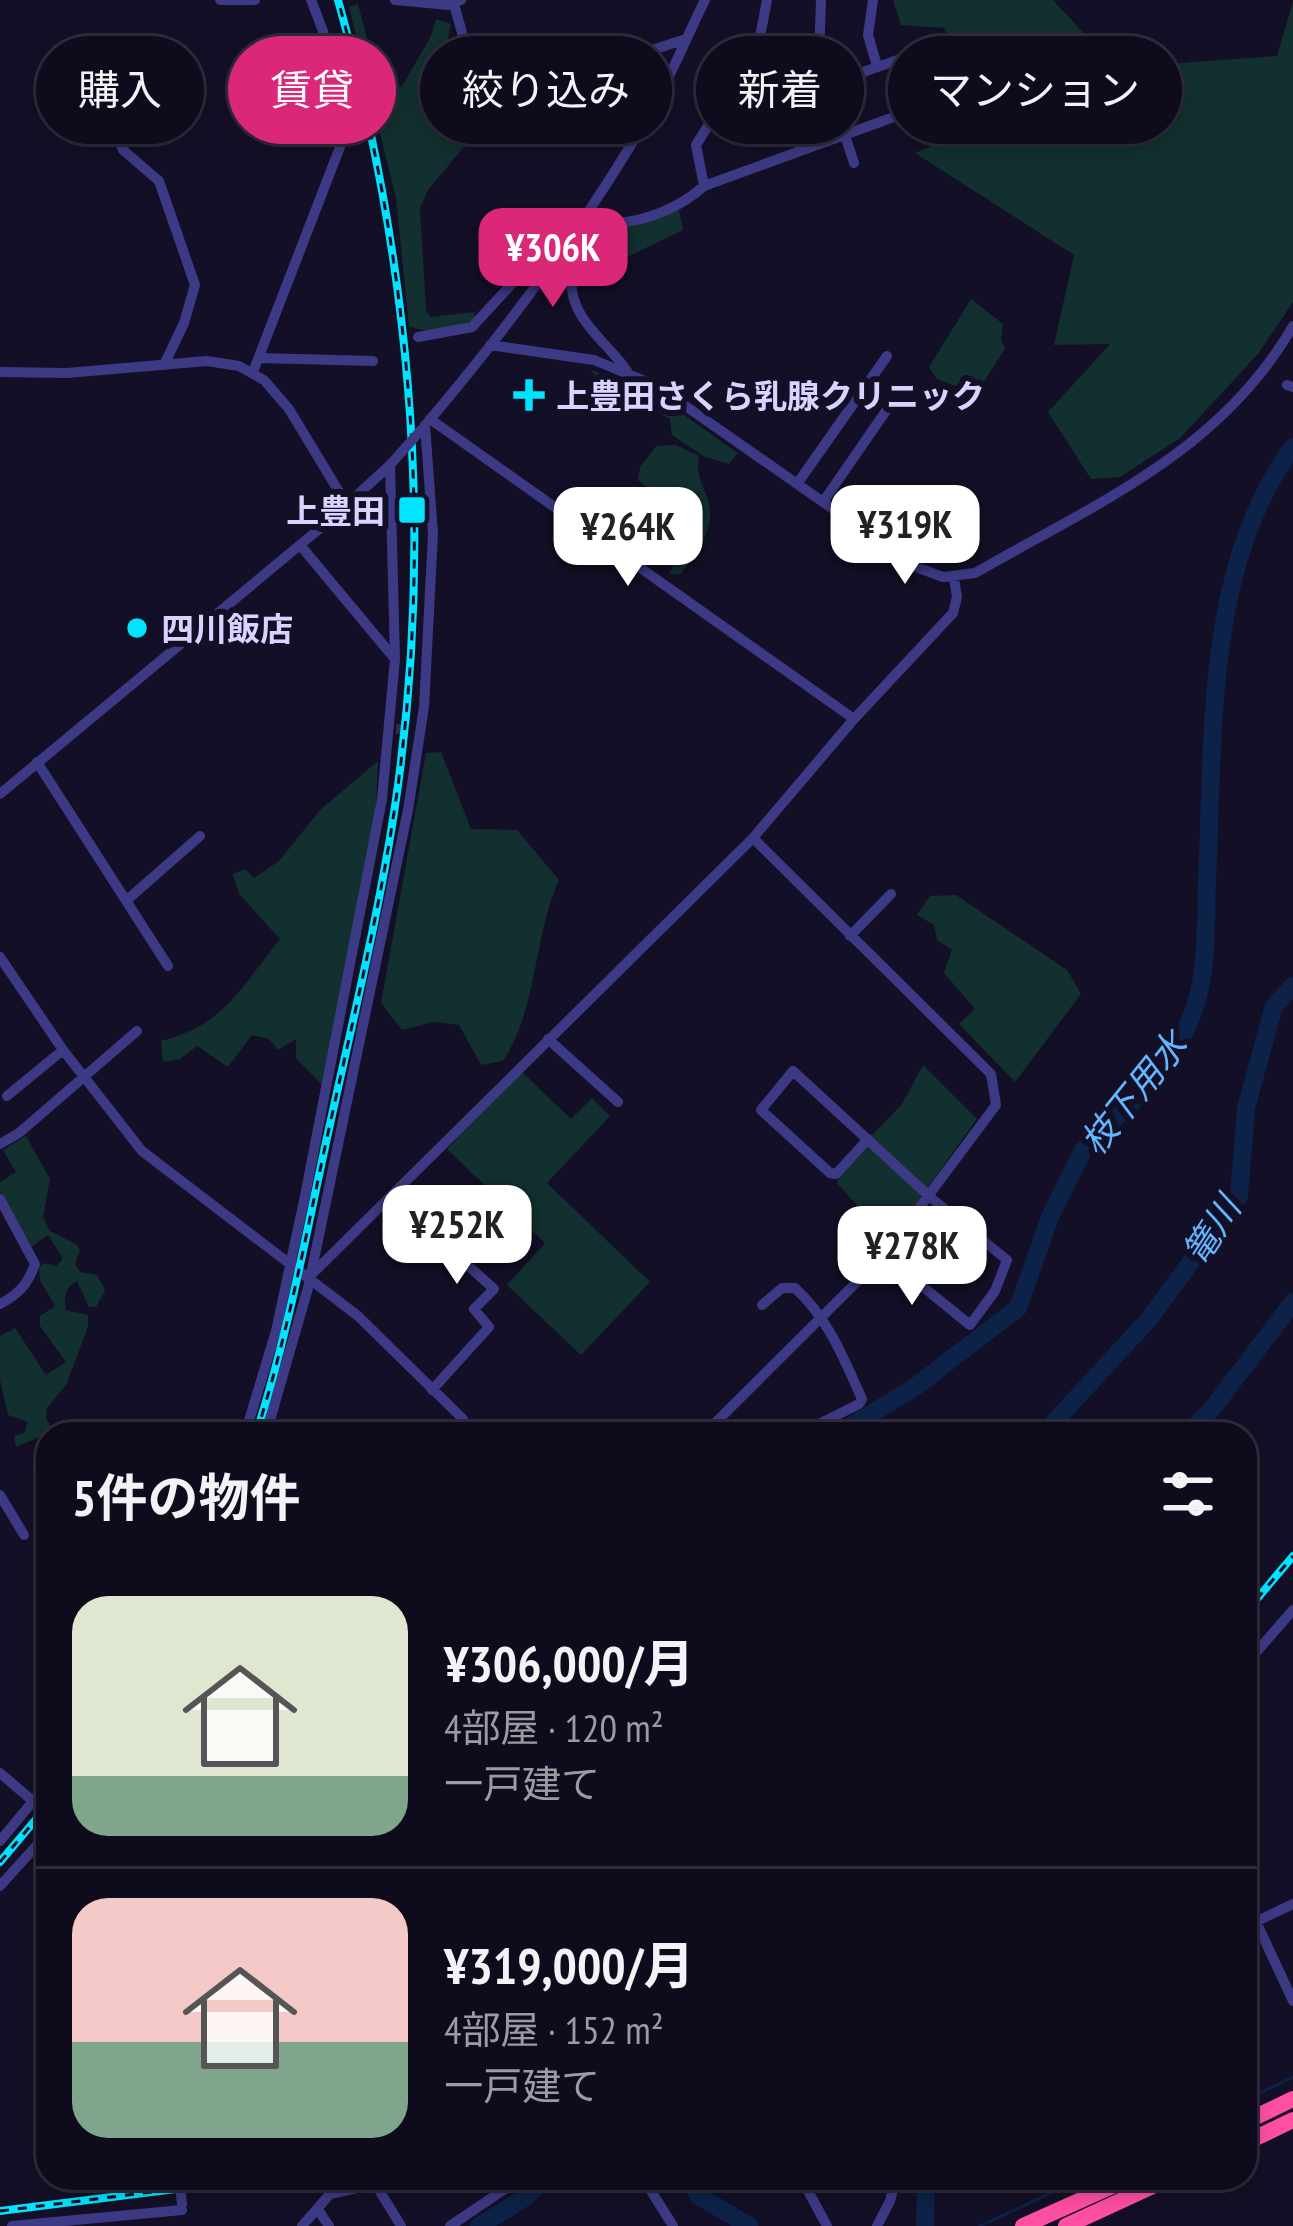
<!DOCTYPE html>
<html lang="ja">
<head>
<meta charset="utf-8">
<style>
  body { margin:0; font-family:"PT Sans Narrow","Noto Sans JP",sans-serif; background:#1c1929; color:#f1f3f6; height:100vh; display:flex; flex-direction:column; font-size:45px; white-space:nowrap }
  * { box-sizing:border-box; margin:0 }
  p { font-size:39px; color:#9b9ba3 }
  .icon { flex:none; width:66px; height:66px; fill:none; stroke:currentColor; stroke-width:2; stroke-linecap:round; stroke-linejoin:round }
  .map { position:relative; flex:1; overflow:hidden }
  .sheet { position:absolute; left:36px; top:1422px; width:1221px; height:768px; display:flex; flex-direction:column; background:#0e0b1c; border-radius:36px; box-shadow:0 6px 18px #0003,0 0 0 3px #2e2b3b }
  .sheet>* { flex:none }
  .banner { position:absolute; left:36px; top:36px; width:1221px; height:108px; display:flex; gap:24px }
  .price { position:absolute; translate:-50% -102px; padding:0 27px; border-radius:24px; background:#fff; color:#222; font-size:39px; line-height:78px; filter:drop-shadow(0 3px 6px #0008) }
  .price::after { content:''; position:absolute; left:50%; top:72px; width:36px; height:27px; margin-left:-18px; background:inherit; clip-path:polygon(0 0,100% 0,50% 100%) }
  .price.active { background:#db2777; color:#fff }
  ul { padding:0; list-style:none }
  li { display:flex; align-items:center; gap:36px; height:300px; padding:0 36px }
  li+li { border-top:3px solid #2e2b3b }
  li span { display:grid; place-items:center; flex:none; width:336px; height:240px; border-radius:36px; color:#555 }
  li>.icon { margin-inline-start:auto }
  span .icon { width:144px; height:144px; fill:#fffc; stroke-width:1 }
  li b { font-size:51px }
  h2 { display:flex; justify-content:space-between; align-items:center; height:144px; padding:0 36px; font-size:51px }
  .chip { padding:0 42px; border-radius:54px; background:#0e0b1c; box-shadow:0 6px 18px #0003,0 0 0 3px #2e2b3b; font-size:42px; line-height:108px }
  .chip.active { background:#db2777; color:#fff }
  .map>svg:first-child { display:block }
  .green { fill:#12302f }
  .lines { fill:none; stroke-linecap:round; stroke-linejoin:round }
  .stream { stroke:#0c2248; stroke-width:3 }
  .river { stroke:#0c2248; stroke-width:18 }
  .minor-tunnel { stroke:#312d47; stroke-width:10; stroke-dasharray:10 5; stroke-linecap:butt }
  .minor { stroke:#3d3a85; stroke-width:10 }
  .highway { stroke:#ff4fa3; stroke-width:16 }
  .rail-casing { stroke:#00e5ff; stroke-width:8 }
  .rail { stroke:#130f26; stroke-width:3; stroke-dasharray:9; stroke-linecap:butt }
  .minor-bridge { stroke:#3d3a85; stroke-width:10 }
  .poi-dot { fill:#00e5ff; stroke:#130f26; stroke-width:4.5 }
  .labels { text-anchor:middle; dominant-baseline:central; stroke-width:12; stroke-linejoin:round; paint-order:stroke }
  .poi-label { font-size:33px; font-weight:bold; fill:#d9d4ff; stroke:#130f26; text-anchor:start }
  .water-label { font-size:36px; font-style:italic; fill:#62b6ff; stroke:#130f26 }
</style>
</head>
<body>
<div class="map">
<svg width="1293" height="2226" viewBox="0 0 1293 2226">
  <rect width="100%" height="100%" fill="#130f26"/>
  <path class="green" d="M893 0H1053L1116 68 1277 56 1293 2V302L1258 354 1180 438 1120 477 1091 479 1048 412 1110 344 1054 345 1074 255 915 153 989 122 944 28 901 25Z
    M358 4 378 80 391 89 402 86 431 36 436 19 451 24 446 48 454 60 466 64 475 91 494 111 428 190 420 209 426 310 430 317 474 312 475 319C457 329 428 335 409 326L396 199 349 7Z
    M679 210 683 230 627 257 618 227Z
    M971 299 1003 324 1001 340 1005 349 976 394 937 379 929 367Z
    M591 370 651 392 738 453 729 464 705 457 672 435 670 419C645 404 606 395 591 370Z
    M676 445 699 456C696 473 700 478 706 494 719 527 699 548 681 574H669L692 527 638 480 640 467 656 446Z
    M441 752 471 829 517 830 559 880C533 938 538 1008 503 1061L481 1065 459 1025 433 1022 402 1030 381 1003 426 753Z
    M378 761 376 804 323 1086 296 1058V1039L278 1050 269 1039 252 1035 228 1067 197 1046 180 1059 163 1062 161 1041C224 1026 241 987 280 939L239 894 233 874 245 869 254 878 279 861 320 810Z
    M956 895 1067 970 1081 994 1015 1082 959 1024 975 1009 944 973 952 950 937 940 934 925 917 915 930 896Z
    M923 1065 977 1119 889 1241 837 1183 843 1166 902 1104Z
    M521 1071 571 1119 592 1098 610 1116 547 1183 650 1282 581 1355 507 1285 545 1243 447 1149Z
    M26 1136 50 1179 43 1217 50 1231 76 1244 80 1250 75 1264 80 1272 97 1275 105 1290 96 1307H89L77 1281C64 1289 64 1296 66 1310L88 1315V1327L66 1385 47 1408 46 1418 54 1434H48V1442L42 1436 16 1447 14 1436 24 1433 28 1422 8 1415 0 1380V1336L15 1328 46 1375 66 1362 40 1326V1316L55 1306 40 1280 39 1267 45 1263 56 1266 63 1259 48 1235 31 1247 0 1191V1182L16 1172 3 1150Z"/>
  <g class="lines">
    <path class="stream" d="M1245 2100 1293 2077
      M980 2226 1083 2178"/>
    <path class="river" d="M838 1434 915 1387 1018 1308 1050 1217 1083 1150C1122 1112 1165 1076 1188 1025 1209 980 1205 929 1207 881 1214 739 1204 567 1293 447
      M1043 1434 1150 1318 1239 1196 1246 1108 1274 1006 1293 986
      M1187 1434 1212 1409 1293 1302
      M688 2178 699 2196 749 2226
      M479 2226 526 2197 545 2178
      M925 2226 926 2178"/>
    <path class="minor-tunnel" d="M396 729 410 730"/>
    <path class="minor" d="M220 0H255
      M395 0 449 5 461 0
      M767 0 756 58 774 103
      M821 0 819 56 854 163
      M873 0 868 35 877 66
      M454 4 474 76 490 93 513 95 686 39
      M139 121 117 133 123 150 159 181 195 285 184 323 164 365
      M711 121 756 58
      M704 186 696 145 711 121 717 123 912 55 920 59 936 102
      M584 218C585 238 575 255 572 274 566 317 607 341 627 371
      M418 337 472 327 569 222C586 217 598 224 616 223 647 221 681 207 704 186L971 89
      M490 345 594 360 657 386 916 567 943 577 975 573C1097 503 1220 452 1293 326
      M260 358 373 361
      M0 372 67 373 207 361 239 366 264 380 289 409 347 505
      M253 372 340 147C347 96 330 47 311 0
      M1287 385 1293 387
      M430 419 854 719
      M428 422C508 327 586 224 648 116 670 79 686 38 705 0
      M797 484 887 356
      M823 502 899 392
      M300 545 395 659
      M37 762 168 966
      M0 794 330 520 390 465
      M127 900 200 836
      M850 936 891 894
      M0 957 63 1050 142 1151 358 1316 462 1418 473 1434
      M548 1039 618 1102
      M7 1096 63 1050
      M868 1139 836 1174 830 1173 761 1110 793 1071 930 1197 1007 1260 995 1291 970 1325 884 1255
      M0 1144 19 1133 137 1031
      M391 1196 494 1289 474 1309 489 1327 432 1390
      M0 1199 35 1264C28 1284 19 1294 0 1304
      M309 1277 753 838 854 719 953 613 957 597 954 578
      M762 1305 782 1288H795C828 1318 844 1359 862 1399L859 1404 799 1434
      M245 1434 276 1331 305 1196 382 799 395 659 390 465
      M266 1434 308 1288 408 810 424 707 433 534 425 425
      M704 1434 884 1255 996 1105 991 1074 753 838
      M0 1495 24 1535
      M1245 1665 1293 1610
      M0 1773 48 1814
      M0 1841 48 1783
      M0 1886 48 1833
      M1245 1898 1293 2001
      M1245 1927 1293 1904
      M643 2178 673 2226
      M801 2178 827 2226
      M376 2185 401 2226
      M330 2194 401 2178
      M319 2211 329 2226
      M12 2226 182 2210
      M302 2226 330 2194 328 2178
      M450 2226 521 2178
      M877 2226 890 2201 896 2178"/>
    <path class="highway" d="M1245 2122 1293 2099
      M1245 2143 1293 2120
      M1023 2226 1130 2178
      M1066 2226 1170 2178"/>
    <defs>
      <path id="rail" d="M256 1434C290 1329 308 1222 332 1115 356 1006 383 896 398 785 434 521 409 255 338 0
        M1245 1613 1293 1556
        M0 1862 48 1805
        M0 2211 263 2178"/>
    </defs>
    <use href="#rail" class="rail-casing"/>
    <use href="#rail" class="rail"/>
    <path class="minor-bridge" d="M390 465 422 429
      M179 2178 182 2204"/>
  </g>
  <g class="poi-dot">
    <path d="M523 377h12v12h12v12h-12v12h-12v-12h-12v-12h12z"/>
    <rect x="397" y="495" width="30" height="30" rx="6"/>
    <circle cx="137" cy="628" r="12"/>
  </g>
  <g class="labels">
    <g class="poi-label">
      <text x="556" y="395">上豊田さくら乳腺クリニック</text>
      <text x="385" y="510" text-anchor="end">上豊田</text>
      <text x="161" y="628">四川飯店</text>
    </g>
    <g class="water-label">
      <text transform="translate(1133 1093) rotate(-51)">枝下用水</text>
      <text transform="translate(1211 1230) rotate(-57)">篭川</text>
    </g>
  </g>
</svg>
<b class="price active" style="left:553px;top:310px">¥306K</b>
<b class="price" style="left:905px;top:587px">¥319K</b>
<b class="price" style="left:628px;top:589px">¥264K</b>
<b class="price" style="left:457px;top:1287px">¥252K</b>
<b class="price" style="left:912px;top:1308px">¥278K</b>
<div class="banner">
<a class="chip">購入</a>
<a class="chip active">賃貸</a>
<a class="chip">絞り込み</a>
<a class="chip">新着</a>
<a class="chip">マンション</a>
</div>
<section class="sheet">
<h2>5件の物件<svg class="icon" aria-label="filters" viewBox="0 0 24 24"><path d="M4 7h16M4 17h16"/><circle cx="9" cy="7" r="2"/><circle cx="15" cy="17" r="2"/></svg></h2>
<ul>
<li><span style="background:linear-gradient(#dfe7d0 75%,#7fa58c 0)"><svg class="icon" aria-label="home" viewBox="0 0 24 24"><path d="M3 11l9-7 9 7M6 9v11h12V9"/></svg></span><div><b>¥306,000/月</b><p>4部屋 · 120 m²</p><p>一戸建て</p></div></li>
<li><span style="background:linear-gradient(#f6c9c9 60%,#7fa58c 0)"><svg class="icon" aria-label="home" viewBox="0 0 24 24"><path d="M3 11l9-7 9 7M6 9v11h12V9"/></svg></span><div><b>¥319,000/月</b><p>4部屋 · 152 m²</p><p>一戸建て</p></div></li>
</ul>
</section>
</div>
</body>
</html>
